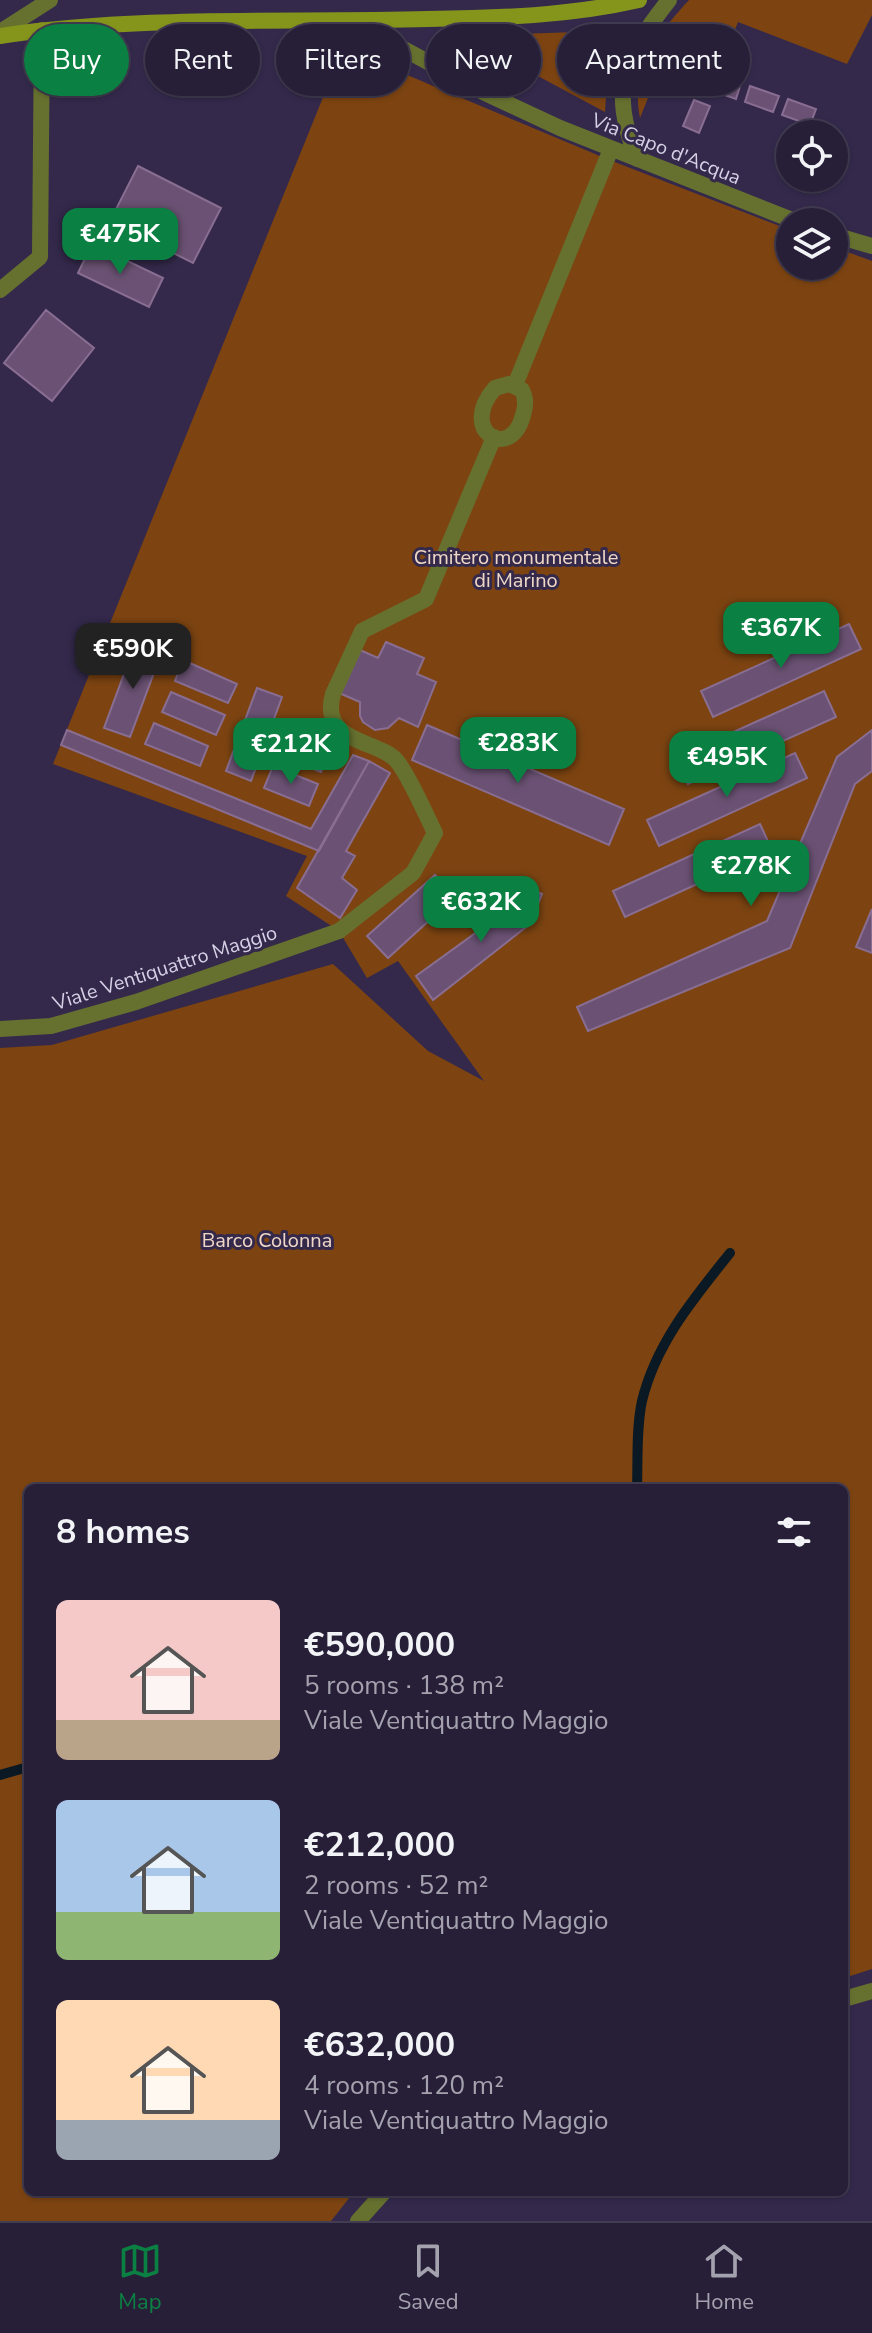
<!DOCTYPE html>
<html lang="en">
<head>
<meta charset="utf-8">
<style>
  body { margin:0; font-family:"Nunito Sans",sans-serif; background:#332c43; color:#f1f3f6; height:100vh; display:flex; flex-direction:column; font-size:30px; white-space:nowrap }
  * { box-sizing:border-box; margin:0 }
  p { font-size:26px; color:#a4a2ae }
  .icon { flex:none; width:44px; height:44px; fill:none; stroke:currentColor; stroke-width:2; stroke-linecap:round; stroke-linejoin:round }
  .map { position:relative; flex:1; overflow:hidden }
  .panel { position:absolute; left:24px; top:1484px; width:824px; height:712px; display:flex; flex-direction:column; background:#271f38; border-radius:12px; box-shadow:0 2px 6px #0004,0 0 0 2px #433d53 }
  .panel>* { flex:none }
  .hud { position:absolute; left:24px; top:24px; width:824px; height:72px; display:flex; gap:16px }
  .tools { position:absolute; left:776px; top:120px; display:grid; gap:16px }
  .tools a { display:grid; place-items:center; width:72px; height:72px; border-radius:50%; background:#271f38; box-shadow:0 2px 6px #0004,0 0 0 2px #433d53; font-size:40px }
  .price { position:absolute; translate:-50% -68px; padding:0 18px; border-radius:16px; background:#0b8043; color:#fff; font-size:26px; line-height:52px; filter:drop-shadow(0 2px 4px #0008) }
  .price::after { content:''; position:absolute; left:50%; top:48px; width:24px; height:18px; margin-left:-12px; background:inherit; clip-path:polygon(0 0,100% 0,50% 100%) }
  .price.active { background:#222; color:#fff }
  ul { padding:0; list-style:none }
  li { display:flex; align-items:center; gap:24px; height:200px; padding:0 32px }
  li span { display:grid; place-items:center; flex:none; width:224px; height:160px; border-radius:12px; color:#555 }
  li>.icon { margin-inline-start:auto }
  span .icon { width:96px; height:96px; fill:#fffc; stroke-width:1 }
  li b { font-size:34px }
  h2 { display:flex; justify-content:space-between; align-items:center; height:96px; padding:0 32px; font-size:34px }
  .pill { padding:0 28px; border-radius:36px; background:#271f38; box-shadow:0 2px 6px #0004,0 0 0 2px #433d53; font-size:28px; line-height:72px }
  .pill.active { background:#0b8043; color:#fff }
  .tabs { display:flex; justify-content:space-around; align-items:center; height:112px; border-top:2px solid #433d53; background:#271f38; font-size:22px; color:#a4a2ae }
  .tabs a { display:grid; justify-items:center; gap:4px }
  .tabs .active { color:#0b8043 }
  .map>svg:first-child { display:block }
  .green { fill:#7d4411 }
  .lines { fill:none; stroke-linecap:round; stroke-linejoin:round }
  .stream { stroke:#0a1923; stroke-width:10 }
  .building { fill:#6b5274; stroke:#896e92; stroke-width:2 }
  .lane { stroke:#67712f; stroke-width:16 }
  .street { stroke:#67712f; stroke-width:16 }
  .secondary { stroke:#85951c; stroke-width:16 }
  .labels { text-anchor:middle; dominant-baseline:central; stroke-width:6; stroke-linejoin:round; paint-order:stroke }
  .street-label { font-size:20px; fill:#d6d0e6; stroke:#34294b }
  .park-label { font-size:20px; fill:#efd7c7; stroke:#34294b }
</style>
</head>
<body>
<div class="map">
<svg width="872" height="2221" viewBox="0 0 872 2221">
  <rect width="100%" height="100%" fill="#34294b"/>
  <path class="green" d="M689 0H872V15L847 64 738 22 717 75 665 55 640 118C630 69 657 35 689 0Z
    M631 22 607 82 605 112 454 31 517 34 578 32Z
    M343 48 607 159 790 230V266H834V247L872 261V1969L844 1978V1488H28V2192H354L331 2221H0V1048L52 1045 333 964 428 1051 484 1081 398 961 367 978 339 931 286 896 307 856 53 764Z"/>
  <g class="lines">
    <path class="stream" d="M637 1488C638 1460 636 1429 642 1401 656 1343 694 1298 730 1253
      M0 1775 28 1767"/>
  </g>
  <path class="building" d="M713 73 741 83 736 99 707 89Z
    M750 86 779 96 773 112 745 102Z
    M788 99 816 109 810 125 782 115Z
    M694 100 710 106 699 133 683 126Z
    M138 166 221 208 193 263 110 221Z
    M92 244 163 278 149 307 78 273Z
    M46 310 94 348 52 401 4 363Z
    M849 624 861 649 713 717 701 691Z
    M386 642 424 658 417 674 436 682 418 727 399 718 388 728 375 730 363 722 360 716V702L339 693 358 649 378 658Z
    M135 644 161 654 130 737 104 728Z
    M183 660 237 684 228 703 175 681Z
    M257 688 282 697 251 781 226 771Z
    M824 691 836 717 688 784 676 758Z
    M171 692 225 715 216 735 162 712Z
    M154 723 208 746 200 766 145 744Z
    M427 725 624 809 609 845 412 760Z
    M67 730 311 829 353 755 369 761 319 851 61 745Z
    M872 730V771L855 784 790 948 588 1031 577 1007 767 921 837 757Z
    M286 731 330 748 321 772 277 755Z
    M795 753 807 778 659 846 647 820Z
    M369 761 390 773 346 851 355 856 342 878 357 890 340 918 297 888Z
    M273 766 318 784 309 806 264 788Z
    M760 824 772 850 625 917 613 891Z
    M435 875 455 897 388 958 367 936Z
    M517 886 542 894 530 924 433 1000 416 976 503 913Z
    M872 909V953L856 947Z"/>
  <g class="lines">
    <path class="lane" d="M509 384 522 390C526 398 526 406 523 415 511 463 457 431 495 388Z
      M515 385 611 149
      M339 931 413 873 435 833C426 815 408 773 396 760 378 740 319 743 333 694L362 631 426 599 494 437"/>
    <path class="street" d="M352 21 485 93 560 128 797 222
      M0 32 50 0
      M637 159C609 88 624 57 669 0
      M834 235 872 246
      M0 290 40 257 42 30
      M0 1029 51 1026 136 1002 339 931
      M844 1999 872 1991
      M358 2221 384 2192"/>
    <path class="secondary" d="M0 36C141 15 285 23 427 19 499 18 569 16 639 0"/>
  </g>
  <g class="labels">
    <g class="street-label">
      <text transform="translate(666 149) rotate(22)">Via Capo d'Acqua</text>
      <text transform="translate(165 968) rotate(-18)">Viale Ventiquattro Maggio</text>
    </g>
    <g class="park-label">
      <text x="516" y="557">Cimitero monumentale<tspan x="516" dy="23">di Marino</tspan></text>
      <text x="267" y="1240">Barco Colonna</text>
    </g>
  </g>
</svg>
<div class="tools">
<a><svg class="icon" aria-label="locate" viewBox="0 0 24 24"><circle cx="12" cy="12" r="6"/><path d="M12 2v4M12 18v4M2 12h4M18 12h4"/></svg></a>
<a><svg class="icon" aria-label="layers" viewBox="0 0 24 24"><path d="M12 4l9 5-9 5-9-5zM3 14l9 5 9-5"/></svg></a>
</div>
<b class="price" style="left:120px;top:276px">€475K</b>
<b class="price" style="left:781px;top:670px">€367K</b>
<b class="price active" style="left:133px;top:691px">€590K</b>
<b class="price" style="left:518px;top:785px">€283K</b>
<b class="price" style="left:291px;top:786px">€212K</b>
<b class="price" style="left:727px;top:799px">€495K</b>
<b class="price" style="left:751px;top:908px">€278K</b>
<b class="price" style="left:481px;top:944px">€632K</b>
<div class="hud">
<a class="pill active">Buy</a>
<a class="pill">Rent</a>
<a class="pill">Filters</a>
<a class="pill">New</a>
<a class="pill">Apartment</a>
</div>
<section class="panel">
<h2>8 homes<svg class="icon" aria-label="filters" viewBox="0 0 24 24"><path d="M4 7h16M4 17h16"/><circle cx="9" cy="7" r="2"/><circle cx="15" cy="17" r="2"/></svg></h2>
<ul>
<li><span style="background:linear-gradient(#f6c9c9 75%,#b9a48a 0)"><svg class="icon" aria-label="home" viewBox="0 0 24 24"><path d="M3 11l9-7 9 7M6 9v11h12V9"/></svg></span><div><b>€590,000</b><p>5 rooms · 138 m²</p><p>Viale Ventiquattro Maggio</p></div></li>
<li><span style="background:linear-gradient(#a9c7e8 70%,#8fb573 0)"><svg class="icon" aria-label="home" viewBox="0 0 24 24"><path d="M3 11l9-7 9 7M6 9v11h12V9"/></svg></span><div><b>€212,000</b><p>2 rooms · 52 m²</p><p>Viale Ventiquattro Maggio</p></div></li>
<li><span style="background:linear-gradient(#ffd9b3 75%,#9aa5b1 0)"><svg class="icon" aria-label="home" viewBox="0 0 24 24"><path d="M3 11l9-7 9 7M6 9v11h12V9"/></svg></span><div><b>€632,000</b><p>4 rooms · 120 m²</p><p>Viale Ventiquattro Maggio</p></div></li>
</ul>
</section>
</div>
<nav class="tabs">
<a class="active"><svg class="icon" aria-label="map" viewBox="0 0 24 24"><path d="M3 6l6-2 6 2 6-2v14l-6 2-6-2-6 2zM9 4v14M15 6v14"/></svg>Map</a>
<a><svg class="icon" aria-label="saved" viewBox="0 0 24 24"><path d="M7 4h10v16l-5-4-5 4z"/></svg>Saved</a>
<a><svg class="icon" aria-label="home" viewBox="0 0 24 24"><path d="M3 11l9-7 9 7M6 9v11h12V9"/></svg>Home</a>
</nav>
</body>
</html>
